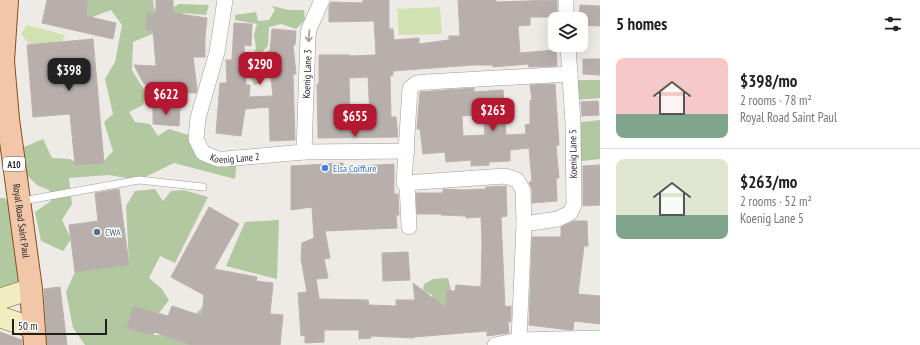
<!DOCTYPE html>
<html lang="en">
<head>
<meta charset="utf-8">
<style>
  body { margin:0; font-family:"PT Sans Narrow",sans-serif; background:#f2f2f2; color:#202124; height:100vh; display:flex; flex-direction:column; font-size:15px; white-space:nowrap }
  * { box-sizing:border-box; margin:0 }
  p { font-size:13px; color:#757577 }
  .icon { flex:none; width:22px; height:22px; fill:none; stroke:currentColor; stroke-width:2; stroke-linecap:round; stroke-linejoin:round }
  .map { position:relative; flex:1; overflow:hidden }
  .panel { display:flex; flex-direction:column; background:#fff; width:320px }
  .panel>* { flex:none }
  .controls { position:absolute; left:548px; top:12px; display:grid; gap:8px }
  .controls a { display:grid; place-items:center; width:40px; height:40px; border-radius:8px; background:#fff; box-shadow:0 4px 16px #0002; font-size:20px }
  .scale { position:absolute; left:12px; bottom:10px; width:95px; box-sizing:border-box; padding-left:4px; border:2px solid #1f1f1f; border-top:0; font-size:11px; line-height:14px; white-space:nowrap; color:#1f1f1f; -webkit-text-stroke:3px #fff; paint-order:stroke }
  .price { position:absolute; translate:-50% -34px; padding:0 9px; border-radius:8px; background:#b51831; color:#fff; font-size:13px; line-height:26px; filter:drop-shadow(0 1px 2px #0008) }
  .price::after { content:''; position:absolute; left:50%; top:24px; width:12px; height:9px; margin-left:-6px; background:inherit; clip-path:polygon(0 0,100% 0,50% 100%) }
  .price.active { background:#222; color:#fff }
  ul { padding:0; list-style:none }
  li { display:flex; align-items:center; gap:12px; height:100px; padding:0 16px }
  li+li { border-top:1px solid #e0e0e0 }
  li span { display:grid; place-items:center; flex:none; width:112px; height:80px; border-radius:8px; color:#555 }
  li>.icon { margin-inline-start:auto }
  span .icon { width:48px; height:48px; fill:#fffc; stroke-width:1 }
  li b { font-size:17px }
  h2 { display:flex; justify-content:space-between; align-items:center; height:48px; padding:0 16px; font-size:17px }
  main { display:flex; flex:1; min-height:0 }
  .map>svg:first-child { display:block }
  .grass { fill:#d1e2b2 }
  .forest { fill:#b2c8a0 }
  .building { fill:#b7afac; stroke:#beb0aa; fill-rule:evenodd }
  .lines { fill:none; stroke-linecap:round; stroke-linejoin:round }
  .lane-casing { stroke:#9c9c9c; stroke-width:8 }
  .street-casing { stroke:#9c9c9c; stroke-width:16 }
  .secondary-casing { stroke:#696512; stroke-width:22 }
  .primary-casing { stroke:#874e12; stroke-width:24 }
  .lane { stroke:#fff; stroke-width:7 }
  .street { stroke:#fff; stroke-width:15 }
  .secondary { stroke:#f2edc0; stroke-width:21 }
  .primary { stroke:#f1c6a9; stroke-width:22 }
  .oneway { stroke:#9a9a9a }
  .shop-dot { fill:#3f7fe0; stroke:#fff; stroke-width:1.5 }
  .service-dot { fill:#5c6f8a; stroke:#fff; stroke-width:1.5 }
  .labels { text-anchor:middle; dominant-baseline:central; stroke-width:3; stroke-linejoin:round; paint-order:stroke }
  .shield { fill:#fff; stroke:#626262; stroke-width:1 }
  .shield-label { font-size:9px; font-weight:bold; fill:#1f1f1f }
  .street-label { font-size:10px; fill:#1f1f1f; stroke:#fff }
  .shop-label { font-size:10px; fill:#366cbe; stroke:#fff; text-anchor:start }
  .service-label { font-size:10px; fill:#4e5e75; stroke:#fff; text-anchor:start }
</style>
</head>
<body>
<main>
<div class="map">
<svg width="600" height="345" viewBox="0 0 600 345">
  <rect width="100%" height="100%" fill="#eeeae6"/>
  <path class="grass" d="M440 7 442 34 399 35 397 9Z
    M27 25 65 35 62 43 30 45 21 34Z"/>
  <path class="forest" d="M76 0H153L154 9 172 8 179 4 209 5 206 15 183 13 166 39 152 34 133 42 132 70 146 93 143 105 129 112 135 122 150 124 158 136 169 129 188 135 196 152 237 161 235 179 174 163 139 180 109 175 69 178 72 204 62 220 71 239 63 251 41 241 35 212 51 201 49 190 37 185 18 167 15 151 43 139 52 158 70 159 79 164 103 162 113 151 104 122 113 114 105 79 115 62 122 25 111 10 87 19Z
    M272 6 289 10H304L305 20 296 29 281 24 269 27 268 46 261 53 270 73 261 83 254 85 250 76 251 56 256 49 254 34 257 24 235 20V15L256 12 258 21 269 20 275 10Z
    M573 80H600V98L574 100Z
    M600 120V159L573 162V123Z
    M155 189 163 201 171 191 184 190 208 197 175 263 160 256 149 278 161 288 169 300 159 313 133 306 127 328 153 335H162L185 343 195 314 203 307 198 345H85L73 328 66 292 75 272 129 265 126 206 135 191Z
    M0 198H5L24 232 19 288 0 292Z
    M279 220 277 279 226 266 245 222Z
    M448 278 451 290 450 309H436L432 295 423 290 424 284 433 279Z"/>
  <path class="building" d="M47 0H88L86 16 116 23 113 39 42 23Z
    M156 0H173V13L207 18 205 37V57H193L197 89 196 93 166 92 167 84H144L134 65 156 66 153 30H146L147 13 156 14Z
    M363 0H389V29H393L394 40 419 38V44L449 40V36H460L458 0H496V2L557 0V17H530V25L518 26 520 53 556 50 557 66 529 67 528 64 493 67V65H473L393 71V75L390 76 391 117H396L398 137 318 138 317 84H319V55H350V56L376 55 374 21 329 22V7L331 2 363 3ZM368 77 370 118 350 119 349 78Z
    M580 5 600 6V26L581 25V19H579Z
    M234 23 252 24 251 46 244 45 246 85H250L249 97 273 96 268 51H270L272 29 296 31 295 45H293L296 74H293L295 140 270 141 269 107 245 109 241 136 216 133 220 83H227L226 60H232Z
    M93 39 104 163 75 165 70 114 33 117 27 45Z
    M583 59H600V75L583 74Z
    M555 84 559 145 556 146 559 178H556L557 201 532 203V189L529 182H532L529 148 510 150V161L489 162V165L471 166V160L446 162 445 152 423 154 420 129H417V128L420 92 474 88V92L503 90 506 135 526 134 525 125 530 124V100H532L530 85ZM483 114 485 135 463 136 462 116Z
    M598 101 599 115 582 116 581 102Z
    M153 105 180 108 179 126 153 124Z
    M343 163V167L394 164V194H398L399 215H396L397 228 325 231 330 258 324 259 328 278 316 279 319 299 368 300 369 305 396 306V300H415L413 283 446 308 447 291H455L456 285 481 287 482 240 481 217 466 218V216L441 215V214H417L416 193H443V189L464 190 486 189V187L506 186 507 216 501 217 505 307 511 306V322L508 321 509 333 487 336V331L414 337V338L371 336V338L359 339V330H324V342L305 343V335L301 336 298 293 307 292 301 259 302 243 314 238 312 207 291 210V166Z
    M600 165V205L583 206V166Z
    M119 189 129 265 75 272 69 225 98 221 95 193Z
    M209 207 239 224 214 269 257 277 256 281 273 283 270 314 283 315 280 345H191L154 332 153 335 127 328 133 306 168 316 172 306 202 316 204 295 171 277Z
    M574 221H587L588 246H584L578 294 600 296V324L574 321 573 330H570L529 325 532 237H561V227Z
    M408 252 410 280 383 281 382 253Z
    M60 287 67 345H47L44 289Z
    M0 332 22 340V345H0Z"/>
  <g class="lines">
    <defs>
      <path id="lane" d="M22 201 139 180 203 187"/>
      <g id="street">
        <path id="s1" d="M225 0 217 52 198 118 196 139 203 153 218 159H225L304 152 407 151"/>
        <path d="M566 0V19"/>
        <path id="s2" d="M304 152 308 36 309 29 322 0"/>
        <path d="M407 183 409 227"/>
        <path d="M524 224 558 219 570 213 574 205 573 123 568 45"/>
        <path d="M519 340 524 224 523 190 517 180 505 176 404 183 410 88 417 83 427 82 570 74"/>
        <path d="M495 345 519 340 600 338"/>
      </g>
      <path id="secondary" d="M0 299 31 289
        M0 317 33 328"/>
      <g id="primary">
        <path id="s3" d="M7 0 3 61 8 119 31 289 35 345"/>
      </g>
    </defs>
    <use href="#lane" class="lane-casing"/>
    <use href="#street" class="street-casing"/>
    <use href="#secondary" class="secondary-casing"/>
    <use href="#primary" class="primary-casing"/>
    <use href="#lane" class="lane"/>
    <use href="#street" class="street"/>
    <use href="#secondary" class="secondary"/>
    <use href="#primary" class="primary"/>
  </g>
  <defs><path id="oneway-shaft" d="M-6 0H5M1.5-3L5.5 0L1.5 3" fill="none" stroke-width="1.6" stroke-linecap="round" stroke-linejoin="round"/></defs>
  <use class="oneway" href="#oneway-shaft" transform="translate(309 36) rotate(94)"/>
  <circle class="shop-dot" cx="325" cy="168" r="4"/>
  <circle class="service-dot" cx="97" cy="232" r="4"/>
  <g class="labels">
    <rect class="shield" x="3" y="157" width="22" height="14" rx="3"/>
    <g class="shield-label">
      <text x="14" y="164">A10</text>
    </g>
    <g class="street-label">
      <text stroke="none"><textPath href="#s2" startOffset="78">Koenig Lane 3</textPath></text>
      <text transform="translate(573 154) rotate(-91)">Koenig Lane 5</text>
      <text stroke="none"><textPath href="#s1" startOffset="191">Koenig Lane 2</textPath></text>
      <text stroke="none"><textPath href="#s3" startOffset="222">Royal Road Saint Paul</textPath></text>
    </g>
    <g class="shop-label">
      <text x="333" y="168">Elsa Coiffure</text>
    </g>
    <g class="service-label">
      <text x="105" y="232">CWA</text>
    </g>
  </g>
</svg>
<div class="controls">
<a><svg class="icon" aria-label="layers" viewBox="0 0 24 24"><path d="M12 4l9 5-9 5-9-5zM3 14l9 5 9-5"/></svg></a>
</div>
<div class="scale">50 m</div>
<b class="price" style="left:260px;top:86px">$290</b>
<b class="price active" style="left:69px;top:92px">$398</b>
<b class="price" style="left:166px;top:116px">$622</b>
<b class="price" style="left:493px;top:132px">$263</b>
<b class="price" style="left:355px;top:138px">$655</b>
</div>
<section class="panel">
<h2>5 homes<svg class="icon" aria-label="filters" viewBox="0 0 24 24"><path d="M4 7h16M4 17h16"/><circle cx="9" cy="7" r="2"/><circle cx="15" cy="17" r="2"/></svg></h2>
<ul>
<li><span style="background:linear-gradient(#f6c9c9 70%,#7fa58c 0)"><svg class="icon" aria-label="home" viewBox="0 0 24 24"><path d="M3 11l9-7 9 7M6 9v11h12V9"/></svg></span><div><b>$398/mo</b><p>2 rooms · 78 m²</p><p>Royal Road Saint Paul</p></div></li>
<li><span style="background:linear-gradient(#dfe7d0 70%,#7fa58c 0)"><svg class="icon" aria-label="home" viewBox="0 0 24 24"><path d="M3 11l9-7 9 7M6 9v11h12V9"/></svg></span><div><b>$263/mo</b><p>2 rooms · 52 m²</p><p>Koenig Lane 5</p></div></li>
</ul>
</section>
</main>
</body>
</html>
